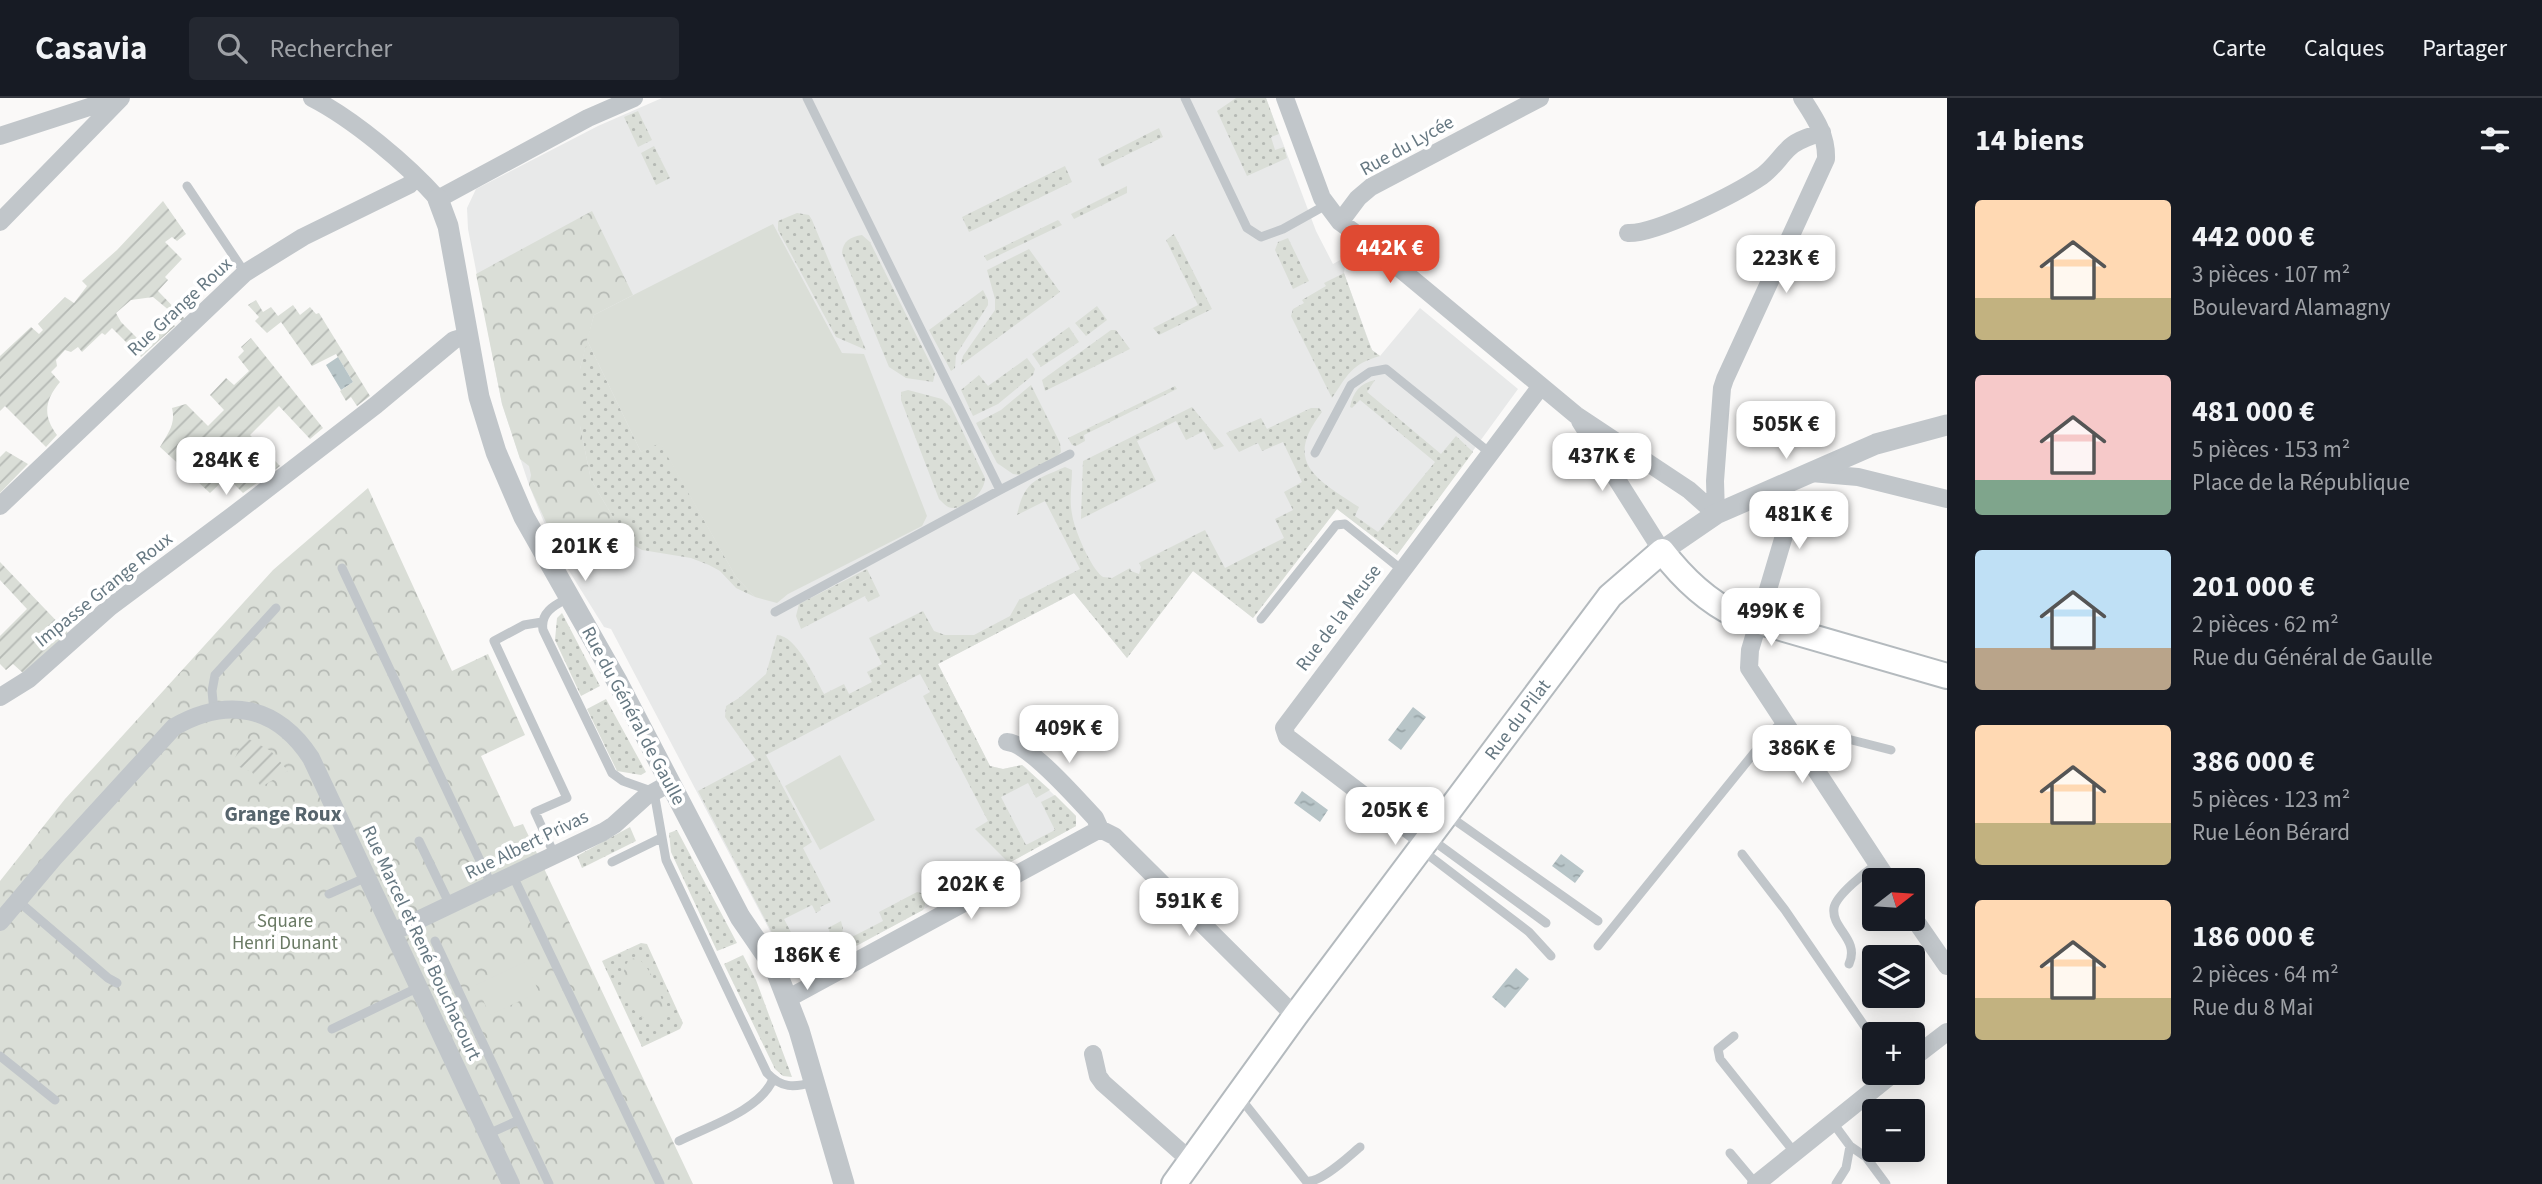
<!DOCTYPE html>
<html lang="fr">
<head>
<meta charset="utf-8">
<style>
  body { margin:0; font-family:"Source Sans 3",sans-serif; background:#242831; color:#f1f3f6; height:100vh; display:flex; flex-direction:column; font-size:26px; white-space:nowrap }
  * { box-sizing:border-box; margin:0 }
  p { font-size:23px; color:#9ea1a6 }
  .icon { flex:none; width:38px; height:38px; fill:none; stroke:currentColor; stroke-width:2; stroke-linecap:round; stroke-linejoin:round }
  .map { position:relative; flex:1; overflow:hidden }
  .side { display:flex; flex-direction:column; background:#171b24; width:595px }
  .side>* { flex:none }
  .needle { width:46px; rotate:73deg }
  .fabs { position:absolute; left:1862px; top:770px; display:grid; gap:14px }
  .fabs a { display:grid; place-items:center; width:63px; height:63px; border-radius:7px; background:#171b24; box-shadow:0 4px 18px #0003; font-size:35px }
  .price { position:absolute; translate:-50% -60px; padding:0 16px; border-radius:14px; background:#fff; color:#222; font-size:23px; line-height:46px; filter:drop-shadow(0 2px 4px #0008) }
  .price::after { content:''; position:absolute; left:50%; top:42px; width:21px; height:16px; margin-left:-10px; background:inherit; clip-path:polygon(0 0,100% 0,50% 100%) }
  .price.selected { background:#df4a32; color:#fff }
  ul { padding:0; list-style:none }
  li { display:flex; align-items:center; gap:21px; height:175px; padding:0 28px }
  li span { display:grid; place-items:center; flex:none; width:196px; height:140px; border-radius:7px; color:#555 }
  li>.icon { margin-inline-start:auto }
  span .icon { width:84px; height:84px; fill:#fffc; stroke-width:1 }
  li b { font-size:30px }
  h2 { display:flex; justify-content:space-between; align-items:center; height:84px; padding:0 28px; font-size:30px }
  header { display:flex; align-items:center; gap:42px; box-sizing:border-box; height:98px; padding:0 35px; background:#171b24; border-bottom:2px solid #363941 }
  header strong { font-size:33px }
  nav { display:flex; gap:38px; margin-inline-start:auto; font-size:24px }
  .search { width:490px; height:63px; background:#242831; display:flex; align-items:center; gap:18px; box-sizing:border-box; padding:0 24px; border-radius:7px; color:#9ea1a6; font-size:26px }
  main { display:flex; flex:1; min-height:0 }
  .map>svg:first-child { display:block }
  .built { fill:#e8e9e9 }
  .grass { fill:url(#grass-dots) }
  .forest { fill:url(#forest-crowns) }
  .garden { fill:url(#garden-furrows) }
  .pitch { fill:#daded7 }
  .water { fill:url(#water-ripples) }
  .lines { fill:none; stroke-linecap:round; stroke-linejoin:round }
  .secondary-casing { stroke:#b4babe; stroke-width:28 }
  .service { stroke:#c1c6ca; stroke-width:9 }
  .minor { stroke:#c1c6ca; stroke-width:18 }
  .tertiary { stroke:#c1c6ca; stroke-width:21 }
  .secondary { stroke:#fff; stroke-width:24 }
  .labels { text-anchor:middle; dominant-baseline:central; stroke-width:7; stroke-linejoin:round; paint-order:stroke }
  .street-label { font-size:19px; fill:#667882; stroke:#fff }
  .park-label { font-size:19px; fill:#6a7a64; stroke:#fff }
  .neighbourhood-label { font-size:21px; font-weight:bold; fill:#57656d; stroke:#fff }
</style>
</head>
<body>
<header>
<strong>Casavia</strong>
<div class="search"><svg class="icon" aria-label="search" viewBox="0 0 24 24"><circle cx="10" cy="10" r="6"/><path d="M15 15l6 6"/></svg>Rechercher</div>
<nav><a>Carte</a><a>Calques</a><a>Partager</a></nav>
</header>
<main>
<div class="map">
<svg width="1947" height="1086" viewBox="0 0 1947 1086">
  <defs>
    <pattern id="grass-dots" width="8" height="8" patternUnits="userSpaceOnUse" patternTransform="scale(1.75)"><rect width="8" height="8" fill="#daded7"/><path d="M2 2h.1M6 6h.1" fill="none" stroke="#b5b9b4" stroke-width="1.8" stroke-linecap="round"/></pattern>
    <pattern id="forest-crowns" width="20" height="18" patternUnits="userSpaceOnUse" patternTransform="scale(1.75)"><rect width="20" height="18" fill="#daded7"/><path d="M2 6a3 3 0 1 1 6 0M12 15a3 3 0 1 1 6 0" fill="none" stroke="#b5b9b4"/></pattern>
    <pattern id="garden-furrows" width="10" height="10" patternUnits="userSpaceOnUse" patternTransform="scale(1.75)"><rect width="10" height="10" fill="#daded7"/><path d="M-1 1l2-2M0 10L10 0M9 11l2-2" fill="none" stroke="#b5b9b4"/></pattern>
    <pattern id="water-ripples" width="26" height="14" patternUnits="userSpaceOnUse" patternTransform="scale(1.75)"><rect width="26" height="14" fill="#b8c5c8"/><path d="M2 4q2-2 4 0t4 0M15 11q2-2 4 0t4 0" fill="none" stroke="#99a5a8"/></pattern>
  </defs>
  <rect width="100%" height="100%" fill="#faf9f8"/>
  <path class="built" d="M662 0H1266L1316 133 1333 166 1342 161 1345 167 1344 175 1372 252 1380 258 1420 210 1518 291 1397 457 1337 411 1253 520 1193 473 1127 560 1074 495 938 566 990 668 1003 671 1022 667 1025 669 1076 718V728L809 874 797 876 792 873 779 850 611 531 604 529 566 468 543 422 529 387 502 306 468 131 467 110 476 91 598 28Z"/>
  <path class="grass" d="M1236 0H1266L1279 36 1271 39 1275 52 1284 49 1287 60 1247 78 1217 13Z
    M638 13 652 42 638 49 624 19Z
    M1159 30 1163 39 1102 69 1098 61Z
    M654 48 670 80 656 87 641 55Z
    M1065 68 1072 84 969 134 962 119Z
    M1127 88V95L1074 121 1071 116Z
    M797 115 809 117 812 122 866 252 836 239 778 132V123Z
    M1058 122 1062 127 987 163 984 158Z
    M1174 136 1212 211 1159 237 1153 230 1198 207 1166 142Z
    M862 137 870 144 935 275 933 284 906 280 889 269 842 155C843 143 850 139 862 137Z
    M1288 140 1309 183 1293 191 1275 152 1278 144Z
    M1029 151 1060 194 961 267 963 258 995 212V201L987 172Z
    M1344 175 1368 242 1372 252 1380 258C1351 266 1347 278 1332 300L1291 218 1293 211 1304 205 1302 202 1326 188 1324 185Z
    M983 192 988 202V207L956 257 955 270 951 273 929 232Z
    M1097 208 1107 222 1086 238 1075 225Z
    M1069 229 1079 244 1041 269 1032 256Z
    M1111 232H1116L1130 251 1045 293 1042 282Z
    M587 242 641 354 660 344 736 479 755 499 736 490 720 473 709 467 691 460 642 452 613 435 619 429 591 382 580 328V271Z
    M1027 260 1035 271 1033 277 998 306 973 318 961 292 979 277 988 288Z
    M1375 282 1367 294 1441 356 1456 338 1473 354 1397 457 1337 411 1253 520 1193 473 1127 560 1074 495 938 566 990 668 1003 671 1022 667 1050 692 1036 700 1028 685 1001 699 1026 747 1055 732 1041 704 1055 697 1076 718V728L1009 765 975 731 988 723 923 598 930 594 920 576 766 657 812 744 803 750 831 804 820 809 821 812 816 815 812 807 784 821 793 838 789 841 791 844 795 842 805 863 822 854 826 862 836 856 831 847 824 851 820 843 831 837 828 830 841 823 843 831 837 859 803 876 792 873 698 693 756 662 725 619 726 608 739 600 766 576 777 537C796 537 815 580 824 596L844 586 849 596 872 584 867 574 882 566 869 540 923 513 934 533 945 537H974L1010 518 1019 502 1080 471 1045 403 1017 417C1025 382 1034 383 1065 369L1072 372C1072 387 1069 401 1072 416 1074 431 1091 471 1103 479L1112 480 1130 470 1131 473 1139 476 1141 469 1139 465 1205 432 1225 470 1284 440 1275 421 1293 412 1284 394 1302 384 1283 344 1262 353 1258 345 1239 354 1226 335 1261 320 1267 331 1311 310H1319L1322 314C1282 365 1318 382 1359 409L1355 418 1378 434 1435 364 1360 302 1352 310 1350 309C1353 294 1360 285 1375 282Z
    M1031 287 1060 345 1061 354 1056 359 1020 377 1013 376 997 365 976 325 1001 312Z
    M1175 288 1177 291 1084 337 1085 343 1076 348 1072 347 1068 340Z
    M908 292 942 301 951 309 985 380C985 394 967 410 953 410 947 410 943 405 939 401L901 302V294Z
    M1192 309 1224 348 1214 352 1204 333 1186 342 1176 323 1137 343 1156 383 1081 421 1083 363Z
    M867 471 880 498 868 504 865 498 801 531 796 518 799 506Z
    M562 515 600 588 581 598 555 542 557 520Z
    M606 601 646 674 641 677 617 673 587 611Z
    M630 729 636 743 582 770 577 758Z
    M677 732 737 845 717 853 671 754 669 735Z
    M917 794 925 796 930 794 923 812 841 856 848 841 883 823 879 814Z
    M641 845 647 846 683 925 680 931 642 949 602 863Z
    M743 857 756 882 792 979 783 978 775 971 724 866Z"/>
  <path class="forest" d="M592 113 633 197 594 217 580 271V328L591 382 619 429 596 452 566 468 529 387 531 377 529 368 520 361 502 306 476 176Z
    M368 390 452 573 488 556 525 637 481 658 514 729 523 726 693 1086H0V783L65 701 273 472Z
    M631 860 640 862C653 874 663 899 665 917L662 921C628 931 613 875 631 860Z"/>
  <path class="garden" d="M163 103 186 136 177 143 172 139 165 144 182 161 165 179 168 182 158 193 185 221 182 223 153 199 131 202 116 215 121 224 142 245 154 233 152 230 165 219 175 228 141 259 112 230 105 237 102 235 82 254 78 249 71 254 65 252 56 262 57 268 51 274 60 284C44 303 43 318 57 337L46 349 5 308 0 313V258L31 229 39 236 43 232 38 226 65 199 74 205 87 188 82 183 117 152Z
    M256 202 263 214 271 209 278 218 293 207 300 217 310 209 316 216 319 215 370 298 357 308 351 299 346 303 340 293 353 284 336 256 312 268 281 224 267 235 255 223 259 219 248 207Z
    M251 240 323 330 310 341 279 308 250 337 280 368 243 395 227 379 210 395 160 349C168 335 176 326 172 310L186 306 208 328 224 312 210 297 226 280 234 287 249 273 238 259 244 253 241 249Z
    M6 353 28 366 0 395V359Z
    M0 464 68 535 23 575 13 566 6 572 0 566V538L27 511 0 482Z
    M245 639 271 653 288 673 261 689 252 674 232 666Z"/>
  <path class="pitch" d="M773 126 842 255 864 256 927 418 922 428 788 496 777 505 755 499 736 479 660 345 641 354 587 242 594 217Z
    M840 657 875 722 820 752 785 688Z
    M525 864 539 894 490 917 476 887Z"/>
  <path class="water" d="M338 259 353 284 341 292 326 267Z
    M1413 609 1426 619 1401 652 1388 642Z
    M1302 693 1328 712 1320 724 1294 705Z
    M1561 756 1584 773 1575 785 1552 768Z
    M1516 870 1529 881 1505 910 1492 899Z"/>
  <g class="lines">
    <defs>
      <path id="secondary" d="M1174 1086 1295 918 1610 498 1662 453C1681 478 1707 503 1736 517L1947 578"/>
    </defs>
    <use href="#secondary" class="secondary-casing"/>
    <path class="service" d="M807 0 1000 392
      M1185 0 1247 130 1261 139 1283 131 1326 107
      M187 88 245 175
      M1315 355 1351 287 1370 274 1386 271 1490 355
      M342 470 492 788
      M568 500C555 507 540 514 543 532L612 675 623 683 654 694 666 762 767 975C781 990 794 990 813 984
      M775 514 1000 392 1070 356
      M1261 521 1336 427 1345 426 1402 472
      M542 524 524 527 494 543 567 700 535 714 555 758
      M214 613 212 593 215 577 276 510
      M1801 650 1822 637 1828 636 1891 652
      M1449 718 1598 823
      M1431 741 1546 825
      M419 743 450 807
      M1423 753 1529 834 1551 858
      M1742 756 1785 812 1874 942
      M612 764 661 740
      M513 778 660 1086
      M329 796 367 779
      M18 803 108 880 117 885
      M435 843 549 1086
      M1598 848 1771 634 1783 624
      M1849 866C1860 841 1831 831 1834 810 1836 797 1867 773 1877 766
      M332 931 419 889
      M1734 938 1718 951 1720 961 1795 1055
      M0 958 55 1002
      M1239 1001 1245 1006 1306 1083C1320 1086 1348 1059 1360 1049
      M1833 1025 1850 1048 1866 1059 1886 1086
      M488 1036 519 1022
      M679 1043C707 1029 761 1012 773 981
      M1730 1055 1756 1086
      M1836 1086 1846 1070 1850 1048"/>
    <path class="minor" d="M312 0C353 21 407 66 438 101L588 20 634 0
      M1285 0 1322 100 1340 124 1369 145 1576 317 1689 392 1716 416
      M0 38 117 0
      M0 124 121 0
      M1340 124 1358 100 1371 89 1540 0
      M1628 135C1657 136 1737 95 1762 78 1773 70 1779 60 1788 51 1796 42 1812 38 1822 34
      M1580 323 1662 453
      M1811 375 1858 379 1947 401
      M1777 390 1786 406V431L1750 552 1749 570 1888 782
      M0 408 245 175 303 139 409 87 416 79
      M1716 416 1715 383 1722 290 1725 281 1826 61C1827 37 1815 20 1802 0
      M0 599 29 581 110 509 232 418 376 307 454 242 467 238
      M1007 644C1029 645 1078 702 1095 720L1100 731 1114 738 1295 918
      M1426 745 1287 639 1284 630 1541 288
      M1913 819 1947 868
      M0 824 54 760 174 629C228 598 277 608 311 660L511 1086
      M393 834 603 734 614 727 645 699 670 685
      M787 901 1100 731
      M1093 956 1098 978 1103 985 1191 1063
      M1913 960 1947 934
      M1756 1086 1894 975"/>
    <path class="tertiary" d="M438 101 448 128 479 299 496 354 524 419 618 585 740 819 775 870 799 932 844 1086
      M1662 453 1716 416 1876 346 1947 327"/>
    <use href="#secondary" class="secondary"/>
  </g>
  <g class="labels">
    <g class="street-label">
      <text transform="translate(1407 48) rotate(-29)">Rue du Lycée</text>
      <text transform="translate(180 209) rotate(-43)">Rue Grange Roux</text>
      <text transform="translate(104 492) rotate(-39)">Impasse Grange Roux</text>
      <text transform="translate(1339 520) rotate(-53)">Rue de la Meuse</text>
      <text transform="translate(633 618) rotate(62)">Rue du Général de Gaulle</text>
      <text transform="translate(1518 622) rotate(-53)">Rue du Pilat</text>
      <text transform="translate(527 747) rotate(-26)">Rue Albert Privas</text>
      <text transform="translate(421 845) rotate(65)">Rue Marcel et René Bouchacourt</text>
    </g>
    <g class="park-label">
      <text x="285" y="823">Square<tspan x="285" dy="22">Henri Dunant</tspan></text>
    </g>
    <g class="neighbourhood-label">
      <text x="283" y="716">Grange Roux</text>
    </g>
  </g>
</svg>
<div class="fabs">
<a><svg class="needle" viewBox="-14 -14 28 28"><path d="M0-13l5 13h-10z" fill="#e53935"/><path d="M0 13l5-13h-10z" fill="#9ea1a6"/></svg></a>
<a><svg class="icon" aria-label="layers" viewBox="0 0 24 24"><path d="M12 4l9 5-9 5-9-5zM3 14l9 5 9-5"/></svg></a>
<a>+</a>
<a>−</a>
</div>
<b class="price selected" style="left:1390px;top:187px">442K €</b>
<b class="price" style="left:1786px;top:197px">223K €</b>
<b class="price" style="left:1786px;top:363px">505K €</b>
<b class="price" style="left:1602px;top:395px">437K €</b>
<b class="price" style="left:226px;top:399px">284K €</b>
<b class="price" style="left:1799px;top:453px">481K €</b>
<b class="price" style="left:585px;top:485px">201K €</b>
<b class="price" style="left:1771px;top:550px">499K €</b>
<b class="price" style="left:1069px;top:667px">409K €</b>
<b class="price" style="left:1802px;top:687px">386K €</b>
<b class="price" style="left:1395px;top:749px">205K €</b>
<b class="price" style="left:971px;top:823px">202K €</b>
<b class="price" style="left:1189px;top:840px">591K €</b>
<b class="price" style="left:807px;top:894px">186K €</b>
</div>
<section class="side">
<h2>14 biens<svg class="icon" aria-label="filters" viewBox="0 0 24 24"><path d="M4 7h16M4 17h16"/><circle cx="9" cy="7" r="2"/><circle cx="15" cy="17" r="2"/></svg></h2>
<ul>
<li><span style="background:linear-gradient(#ffd9b3 70%,#c2b280 0)"><svg class="icon" aria-label="home" viewBox="0 0 24 24"><path d="M3 11l9-7 9 7M6 9v11h12V9"/></svg></span><div><b>442 000 €</b><p>3 pièces · 107 m²</p><p>Boulevard Alamagny</p></div></li>
<li><span style="background:linear-gradient(#f6c9c9 75%,#7fa58c 0)"><svg class="icon" aria-label="home" viewBox="0 0 24 24"><path d="M3 11l9-7 9 7M6 9v11h12V9"/></svg></span><div><b>481 000 €</b><p>5 pièces · 153 m²</p><p>Place de la République</p></div></li>
<li><span style="background:linear-gradient(#bfe0f5 70%,#b9a48a 0)"><svg class="icon" aria-label="home" viewBox="0 0 24 24"><path d="M3 11l9-7 9 7M6 9v11h12V9"/></svg></span><div><b>201 000 €</b><p>2 pièces · 62 m²</p><p>Rue du Général de Gaulle</p></div></li>
<li><span style="background:linear-gradient(#ffd9b3 70%,#c2b280 0)"><svg class="icon" aria-label="home" viewBox="0 0 24 24"><path d="M3 11l9-7 9 7M6 9v11h12V9"/></svg></span><div><b>386 000 €</b><p>5 pièces · 123 m²</p><p>Rue Léon Bérard</p></div></li>
<li><span style="background:linear-gradient(#ffd9b3 70%,#c2b280 0)"><svg class="icon" aria-label="home" viewBox="0 0 24 24"><path d="M3 11l9-7 9 7M6 9v11h12V9"/></svg></span><div><b>186 000 €</b><p>2 pièces · 64 m²</p><p>Rue du 8 Mai</p></div></li>
</ul>
</section>
</main>
</body>
</html>
